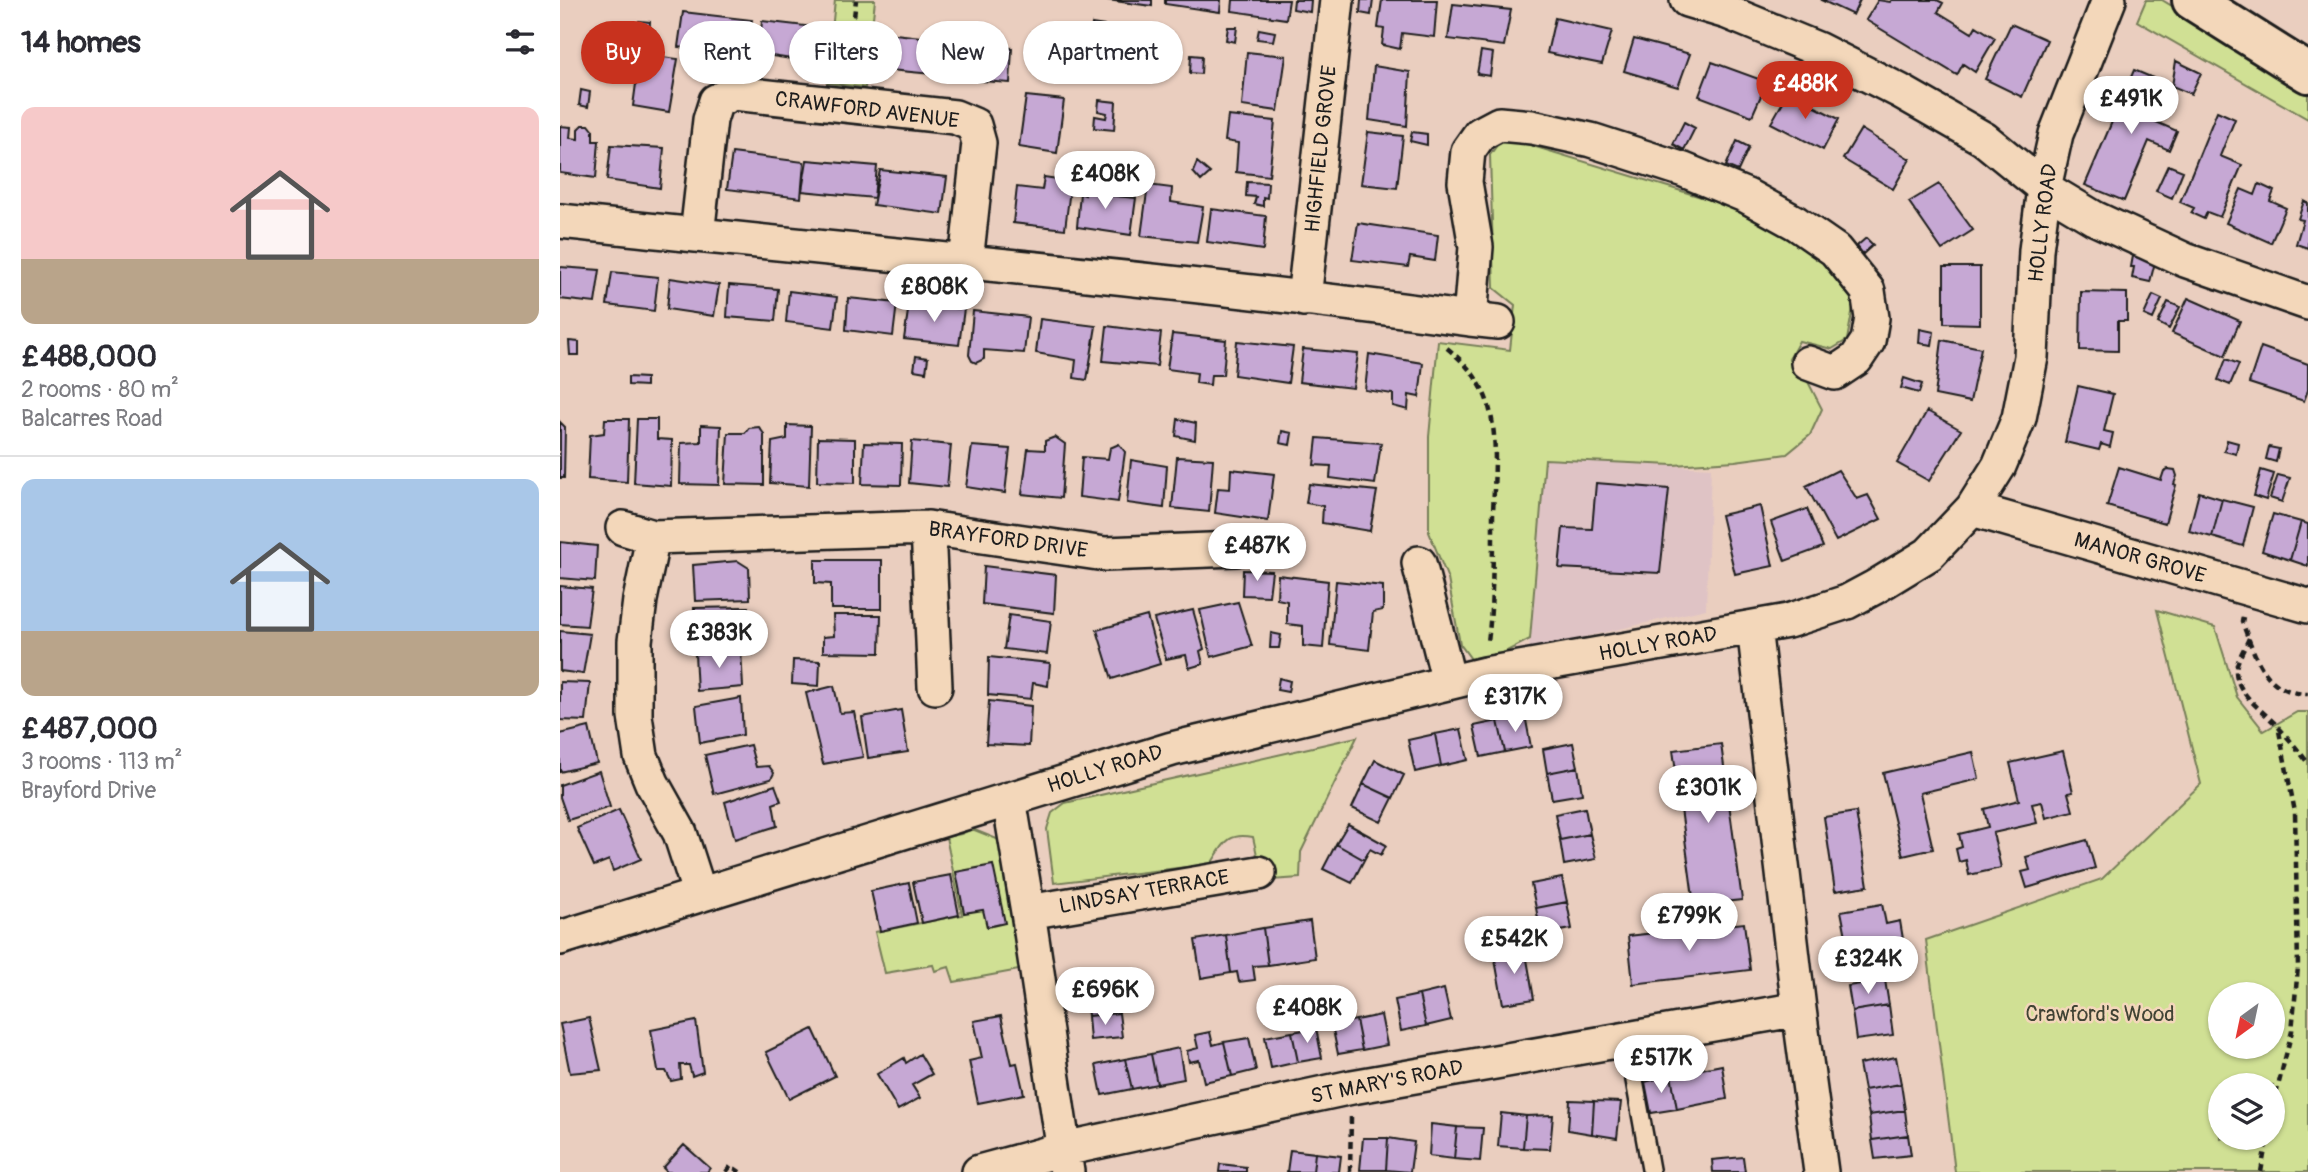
<!DOCTYPE html>
<html lang="en">
<head>
<meta charset="utf-8">
<style>
  body { margin:0; font-family:Pangolin,sans-serif; background:#f2f2f3; color:#2b2b33; height:100vh; display:flex; flex-direction:column; font-size:26px; white-space:nowrap }
  * { box-sizing:border-box; margin:0 }
  p { font-size:23px; color:#7c7c81 }
  .icon { flex:none; width:38px; height:38px; fill:none; stroke:currentColor; stroke-width:2; stroke-linecap:round; stroke-linejoin:round }
  .map { position:relative; flex:1; overflow:hidden }
  .sheet { display:flex; flex-direction:column; background:#fff; width:560px }
  .sheet>* { flex:none }
  .guide { position:absolute; left:21px; top:21px; width:665px; height:63px; display:flex; gap:14px }
  .needle { width:46px; rotate:213deg }
  .tools { position:absolute; left:1648px; top:982px; display:grid; gap:14px }
  .tools a { display:grid; place-items:center; width:77px; height:77px; border-radius:50%; background:#fff; box-shadow:0 2px 5px #0004; font-size:35px }
  .price { position:absolute; translate:-50% -60px; padding:0 16px; border-radius:24px; background:#fff; color:#222; font-size:23px; line-height:46px; filter:drop-shadow(0 2px 4px #0008) }
  .price::after { content:''; position:absolute; left:50%; top:42px; width:21px; height:16px; margin-left:-10px; background:inherit; clip-path:polygon(0 0,100% 0,50% 100%) }
  .price.active { background:#c8321e; color:#fff }
  ul { padding:0; list-style:none }
  li { display:grid; align-content:center; gap:14px; height:371px; padding:0 21px }
  li+li { border-top:2px solid #e1e1e2 }
  li span { display:grid; place-items:center; height:217px; border-radius:14px; color:#555 }
  li>.icon { margin-inline-start:auto }
  span .icon { width:126px; height:126px; fill:#fffc; stroke-width:1 }
  li b { font-size:30px }
  h2 { display:flex; justify-content:space-between; align-items:center; height:84px; padding:0 21px; font-size:30px }
  .tag { padding:0 24px; border-radius:32px; background:#fff; box-shadow:0 2px 5px #0004; font-size:24px; line-height:63px }
  .tag.active { background:#c8321e; color:#fff }
  main { display:flex; flex:1; min-height:0 }
  .map>svg:first-child { display:block }
  .built { fill:#dfc3c5 }
  .green { fill:#d0e094; stroke:#767e58; stroke-width:2; fill-rule:evenodd }
  .building { fill:#c6a8d4; stroke:#1c1c1c; stroke-width:2 }
  .lines { fill:none; stroke-linecap:round; stroke-linejoin:round }
  .lane-casing { stroke:#1c1c1c; stroke-width:21 }
  .street-casing { stroke:#1c1c1c; stroke-width:38 }
  .secondary-casing { stroke:#1c1c1c; stroke-width:44 }
  .path { stroke:#1c1c1c; stroke-width:4.5; stroke-dasharray:7 5; stroke-linecap:butt }
  .lane { stroke:#f3d7ba; stroke-width:16 }
  .street { stroke:#f3d7ba; stroke-width:33 }
  .secondary { stroke:#f3d7ba; stroke-width:38 }
  .labels { text-anchor:middle; dominant-baseline:central; stroke-width:5; stroke-linejoin:round; paint-order:stroke }
  .street-label { font-size:21px; fill:#1c1c1c; stroke:#f3d7ba }
  .park-label { font-size:21px; fill:#404334; stroke:#f3d7ba }
</style>
</head>
<body>
<main>
<section class="sheet">
<h2>14 homes<svg class="icon" aria-label="filters" viewBox="0 0 24 24"><path d="M4 7h16M4 17h16"/><circle cx="9" cy="7" r="2"/><circle cx="15" cy="17" r="2"/></svg></h2>
<ul>
<li><span style="background:linear-gradient(#f6c9c9 70%,#b9a48a 0)"><svg class="icon" aria-label="home" viewBox="0 0 24 24"><path d="M3 11l9-7 9 7M6 9v11h12V9"/></svg></span><div><b>£488,000</b><p>2 rooms · 80 m²</p><p>Balcarres Road</p></div></li>
<li><span style="background:linear-gradient(#a9c7e8 70%,#b9a48a 0)"><svg class="icon" aria-label="home" viewBox="0 0 24 24"><path d="M3 11l9-7 9 7M6 9v11h12V9"/></svg></span><div><b>£487,000</b><p>3 rooms · 113 m²</p><p>Brayford Drive</p></div></li>
</ul>
</section>
<div class="map">
<svg width="1748" height="1172" viewBox="0 0 1748 1172">
  <rect width="100%" height="100%" fill="#eacebf"/>
  <filter id="ink" filterUnits="userSpaceOnUse"><feTurbulence type="fractalNoise" baseFrequency=".0143" numOctaves="2"/><feDisplacementMap in="SourceGraphic" scale="14" xChannelSelector="R" yChannelSelector="G"/><feConvolveMatrix kernelMatrix="1 2 1 2 8 2 1 2 1" color-interpolation-filters="sRGB"/></filter>
  <g filter="url(#ink)">
    <path class="built" d="M985 459 1151 468 1146 609 969 650Z"/>
    <path class="green" d="M275 0H315L305 88 267 83Z
      M1586 0H1602L1748 89V119L1577 21Z
      M943 137 1161 203 1237 241 1278 269 1294 302 1287 340 1272 349 1239 341 1229 359 1244 374 1262 409 1250 435 1227 454 1175 461 1113 465 985 459 970 639 926 662 911 659 900 644 888 579 869 532V437L878 341 950 350 955 305 934 288 930 155Z
      M1597 610 1655 627 1677 697 1704 731 1737 712H1748V1172H1395L1366 940 1542 879 1641 784ZM1661 994H1713V1046H1661ZM1661 1085H1713V1138H1661Z
      M797 737 741 852 740 878 711 880 697 855 693 837C667 832 664 844 651 864L494 883 487 829 492 813 505 803Z
      M412 829 437 839 446 854 459 970 394 982 389 967 375 971 373 965 325 973 315 932 402 915 386 837 401 834Z"/>
    <path class="building" d="M547 0H592V6Z
      M605 0H661L660 12 605 4Z
      M673 0H729L726 19 672 11Z
      M734 0H751L750 12 733 9Z
      M801 0H813L811 15 800 13Z
      M822 0H877L874 37 842 33 840 49 822 45 824 29 818 28Z
      M1261 0H1300L1293 15Z
      M1318 0 1330 2 1332 0H1377L1383 3 1378 12 1412 33 1416 26 1435 38 1415 72 1403 64 1397 75 1306 20Z
      M893 4 951 10 944 46 888 39Z
      M123 12 192 20 186 56 118 47Z
      M995 18 1052 31 1042 64 987 53Z
      M79 21 90 22 89 35H78Z
      M202 21 263 28 257 63 199 54Z
      M532 24 545 26 543 38 531 36Z
      M1451 24 1487 40 1462 97 1425 79Z
      M668 27H677L675 42 666 40Z
      M699 29 715 32 713 41 697 39Z
      M335 34 387 40 383 75 330 70Z
      M1074 39 1130 54 1118 87 1064 71Z
      M28 43 50 46 47 54 27 51Z
      M400 44 452 48 450 83 395 79Z
      M921 51 933 53 930 76 917 74Z
      M687 52 726 56 718 111 682 106Z
      M80 54 118 59 109 112 73 106Z
      M631 55 642 56 641 74 630 73Z
      M1616 61 1641 73 1631 94 1612 86Z
      M1152 62 1207 82 1192 116 1139 96Z
      M814 66 850 72 847 126 809 120Z
      M1574 70 1612 86 1596 122 1617 131 1609 150 1589 141 1564 201 1525 185Z
      M21 90 30 92 28 107 19 105Z
      M1228 93 1279 119 1263 150 1211 123Z
      M466 96 504 100 497 153 459 147Z
      M539 100 556 102 554 130 534 128 535 116 546 118 547 113 538 111Z
      M1657 111 1675 119 1660 156 1682 165 1660 217 1647 212 1644 219 1631 213 1634 208 1620 202Z
      M668 116 715 121 709 176 676 172 678 143 665 141Z
      M1124 122 1135 128 1124 150 1113 144Z
      M22 125H29L33 130V141H39L36 178 0 173V126L11 127 10 138 18 139V129Z
      M1301 129 1350 159 1333 189 1283 159Z
      M808 132 843 136 837 188 801 184Z
      M852 132 867 134V145L850 141Z
      M1177 141 1189 147 1178 171 1166 166Z
      M51 145 104 148 100 188 47 180Z
      M172 153 244 162 241 198 167 189Z
      M247 160 317 166 314 198 242 191Z
      M637 162 650 173 641 181 633 172Z
      M1608 165 1623 171 1612 198 1596 191Z
      M320 170 387 177 382 214 313 205Z
      M484 177 511 181 505 229 453 223 457 187 482 190Z
      M687 182 708 183 707 198 703 197V206L694 204 696 197 686 196Z
      M526 183 546 186 545 195 576 198 571 235 517 227 520 193 525 195Z
      M1379 184 1413 230 1382 250 1349 202Z
      M1699 184 1714 191 1710 201 1726 208 1711 243 1666 223 1681 189 1695 195Z
      M588 185 612 188 611 202 643 207 637 242 581 236Z
      M1744 201 1748 203V248L1736 244 1743 220 1738 219Z
      M651 209 706 216 703 250 647 242Z
      M798 223 878 235 875 261 850 257 848 267 792 260Z
      M1306 238 1313 245 1303 254 1297 246Z
      M1573 256 1595 262 1590 282 1572 278 1574 267H1571Z
      M0 267 40 270 35 303 0 299Z
      M1384 267H1420V324L1384 323Z
      M52 272 98 277 94 311 47 305Z
      M110 278 159 285 154 316 107 309Z
      M169 285 218 289 215 321 167 317Z
      M229 291 277 297 273 328 226 322Z
      M1521 292 1567 293V321H1558V351L1520 350Z
      M1593 295 1602 299 1593 319 1584 315Z
      M288 298 337 303 333 336 286 330Z
      M1628 298 1680 321 1665 356 1612 333Z
      M1608 302 1620 307 1609 329 1598 323Z
      M349 304 404 309 399 345 344 339Z
      M413 311 468 317 464 353 424 350V359L416 363 412 361 409 355Z
      M480 319 536 326 527 380 514 378 516 360 476 353Z
      M547 326 601 333 597 366 543 361Z
      M1360 329 1374 332 1372 345 1359 343Z
      M612 334 666 340 663 375H651L650 385 636 383 637 373 607 369Z
      M1382 340 1421 348 1410 402 1375 395Z
      M9 341 19 342V355H10Z
      M677 341 733 347 728 383 674 375Z
      M1701 347 1748 364V390L1744 401 1689 383Z
      M743 349 798 354 793 388 739 382Z
      M809 354 863 363 859 397 849 395 848 410 833 406V394L805 390Z
      M356 356 368 358 366 372 354 370Z
      M1666 359 1679 364 1670 385 1658 380Z
      M68 377 86 378V386L68 385Z
      M1344 378 1362 384 1359 393 1341 388Z
      M1518 386 1553 394 1544 431 1553 433 1550 447 1541 444 1539 450 1505 442Z
      M1367 411 1401 430 1369 481 1337 463Z
      M45 419H69L67 482 28 479 30 435 44 433Z
      M77 419H97V439L112 440 111 486 74 483Z
      M618 419 636 423 635 440 616 436Z
      M0 422 5 427 4 478H0Z
      M141 425 161 426 159 485 120 484 121 443 141 442Z
      M227 425 251 426 249 486 210 483 212 442 227 439Z
      M199 427 204 434V485L165 484 168 433H185L189 428Z
      M722 431 732 433 730 445 720 443Z
      M495 437 505 444 501 498 462 494 468 449 485 450V441Z
      M258 438 295 439V483L257 482Z
      M757 438 821 443 815 484 770 478 771 466 754 465Z
      M1667 440 1678 443 1676 454 1664 451Z
      M352 441 391 445 387 487 349 483Z
      M304 443 342 444 341 485 302 484Z
      M559 444 565 452 558 502 519 497 522 457 548 459 550 448Z
      M412 446 450 449 445 493 406 487Z
      M1709 447 1719 449 1716 462 1706 459Z
      M617 457 653 459 649 512 612 508Z
      M571 460 607 466 604 508 567 503Z
      M1559 467 1601 480 1604 471 1608 469 1615 470 1617 476 1614 484 1616 485 1605 523 1547 506Z
      M671 469 714 474 708 521 655 513 658 488 670 489Z
      M1278 470 1297 499 1308 495 1321 519 1276 541 1246 486Z
      M1701 470 1714 474 1706 500 1694 496Z
      M1718 475 1730 478 1722 502 1710 498Z
      M1036 483 1109 489 1100 573 999 568 1003 528 1032 529Z
      M749 484 817 491 810 531 762 523 763 506 746 503Z
      M1639 492 1662 499 1652 537 1629 531Z
      M1662 499 1693 507 1683 546 1652 537Z
      M1200 506 1213 566 1175 574 1161 515Z
      M1247 509 1263 547 1225 561 1211 522Z
      M1713 514 1741 522 1730 560 1702 551Z
      M1741 522 1748 524V566L1730 560Z
      M0 542 37 546 35 581 0 578Z
      M255 560H322V609H271V584L255 583Z
      M178 561 189 568 190 599 135 601 133 565Z
      M424 566 496 575 494 613 422 604Z
      M683 570 712 571 709 596 682 595Z
      M718 575 768 581 763 648 743 646V626L727 624V601L717 599Z
      M776 581 823 586V610L813 612 809 650 770 645Z
      M0 586 32 589 27 626 0 624Z
      M678 602 692 646 651 657 640 610Z
      M188 607V642L135 645 134 608Z
      M633 610 644 649 640 651 643 664 629 668 626 655 606 659 594 619Z
      M273 615H321L320 653 263 652V637L274 636Z
      M449 615 491 621 487 654 444 649Z
      M587 616 600 664 552 679 537 630Z
      M0 631 30 634 23 674 0 671Z
      M711 633 721 635 719 648H710Z
      M181 649 183 687 137 691 135 654Z
      M429 657 490 663 488 686 473 683 471 699 428 695Z
      M233 660 260 661 259 686 232 684Z
      M719 678 730 681 728 692 717 690Z
      M0 682 30 683 26 721 0 720Z
      M274 686 280 713 294 712 303 757 263 764 246 693Z
      M181 698 183 735 140 743 136 706Z
      M429 701 471 706 469 746 426 744Z
      M341 710 348 752 308 758 302 717Z
      M965 715 971 747 945 752 938 721Z
      M938 721 945 752 921 757 914 726Z
      M29 727 37 763 0 772V734Z
      M901 729 908 760 881 766 875 734Z
      M875 734 881 766 855 772 848 740Z
      M1013 743 1018 767 987 773 983 749Z
      M1161 744 1182 900 1134 905 1113 750Z
      M190 745 196 767 209 766 214 773 211 779 154 794 145 755Z
      M1503 751 1513 792 1508 793 1513 811 1486 818 1482 802 1472 804 1477 823 1433 833 1441 868 1409 875 1406 860 1399 862 1396 849 1402 847 1399 834 1428 827 1424 809 1459 800 1450 763Z
      M1413 752 1419 779 1360 793 1373 849 1343 856 1323 773Z
      M815 760 844 775 833 798 803 784Z
      M1018 767 1022 794 992 799 987 773Z
      M39 771 50 807 8 820 0 797V785Z
      M803 784 833 798 821 822 792 808Z
      M215 785 221 801 213 804 217 826 175 839 165 802Z
      M1025 808 1030 834 1000 840 995 814Z
      M59 810 81 859 53 871 49 860 34 866 17 828Z
      M1296 812 1308 886 1275 891 1264 817Z
      M788 824 826 845 821 855 810 849 804 860 776 844Z
      M1030 834 1036 859 1004 865 1000 840Z
      M1527 840 1535 868 1467 888 1462 872 1470 870 1466 857Z
      M776 844 804 860 792 883 763 869Z
      M433 865 445 923 427 927 423 910 404 913 396 872Z
      M391 875 399 915 362 923 353 882Z
      M1002 878 1007 902 976 908 971 884Z
      M349 883 357 923 320 931 311 891Z
      M1007 902 1012 929 981 934 976 908Z
      M1322 904 1326 924 1340 921 1343 939 1325 942 1327 952 1280 961 1276 938 1286 936 1281 911Z
      M750 921 755 958 708 965 703 928Z
      M1184 923 1190 970 1073 984 1068 936Z
      M703 928 708 965 693 966 695 980 679 982 677 972 671 973 666 935Z
      M666 935 671 973 641 978 635 940Z
      M965 948 974 999 943 1004 934 954Z
      M1325 980 1329 1005 1292 1011 1288 986Z
      M556 987 559 1013 528 1016 525 990Z
      M884 989 891 1020 866 1026 859 995Z
      M859 995 866 1026 841 1031 835 1000Z
      M1329 1005 1333 1035 1296 1040 1292 1011Z
      M559 1013 562 1037 530 1040 528 1016Z
      M821 1015 827 1045 802 1050 796 1020Z
      M441 1016 452 1064 457 1063 464 1094 418 1103 409 1061 422 1058 414 1021Z
      M29 1018 41 1070 10 1073 0 1024Z
      M796 1020 802 1050 778 1054 772 1025Z
      M136 1021 143 1072 132 1076 129 1065H120L121 1079 111 1081 106 1071H98L91 1030Z
      M756 1028 762 1058 738 1062 732 1032Z
      M253 1029 275 1076 229 1099 206 1052Z
      M650 1032 653 1045 664 1042 672 1076 644 1082 639 1060 629 1062 627 1051 638 1048 635 1035Z
      M732 1032 738 1062 711 1068 705 1037Z
      M689 1038 696 1070 672 1076 664 1042Z
      M619 1048 624 1079 597 1084 591 1054Z
      M360 1054 372 1074 352 1085 360 1098 338 1110 317 1074 344 1058 346 1063Z
      M591 1054 597 1084 572 1089 565 1059Z
      M1336 1057 1341 1084 1304 1090 1299 1064Z
      M565 1059 572 1089 542 1095 536 1065Z
      M1162 1065 1167 1099 1117 1109 1111 1075Z
      M1111 1075 1117 1109 1091 1113 1085 1082Z
      M1341 1084 1345 1110 1309 1115 1304 1090Z
      M1010 1100 1034 1101 1032 1134 1008 1130Z
      M1034 1101 1061 1102 1057 1138 1032 1134Z
      M1345 1110 1348 1135 1312 1140 1309 1115Z
      M941 1113 966 1116 963 1148 938 1146Z
      M993 1115 990 1149 963 1148 966 1116Z
      M871 1124 897 1127 894 1159 869 1156Z
      M897 1127 923 1128 920 1161 894 1159Z
      M1348 1135 1351 1155 1315 1159 1312 1140Z
      M803 1138H828L826 1170H800Z
      M828 1138 854 1142 850 1172 826 1170Z
      M124 1145 150 1168 147 1172H107L103 1168Z
      M730 1150 755 1153 753 1172H727Z
      M755 1153 781 1156 779 1172H753Z
      M1183 1157 1185 1172H1153L1152 1160Z
      M660 1164 686 1167V1172H659Z"/>
    <g class="lines">
      <defs>
        <path id="lane" d="M1067 1039 1091 1172"/>
        <path id="street" d="M1127 0 1167 12 1257 49 1340 91 1424 139 1484 188 1534 218 1625 260 1748 303
          M0 221C303 253 607 278 910 319L916 247 905 182 908 151 920 134 939 124 972 127 1031 140 1124 170 1187 196 1236 223 1275 250 1308 291 1312 318 1308 341 1296 359 1275 373 1248 363
          M137 235 150 120 156 101 173 93 395 117 414 125 419 143 406 262
          M744 299 777 0
          M910 319 938 322
          M1412 509 1748 606
          M63 528 93 537 368 528 545 554 676 549
          M368 528 375 687
          M93 537 80 600 75 641V716L81 756 92 783 120 833 140 895
          M859 563 889 682
          M1194 627 1239 1009 1261 1172
          M449 799 468 912 507 1172
          M468 912 699 873
          M0 938 612 749 925 674 1228 621 1287 602 1315 587 1369 554 1412 509 1439 466 1459 418 1471 357 1476 250 1484 188 1496 134 1549 0
          M419 1172 504 1149 792 1087 1239 1009"/>
        <path id="secondary" d="M1632 0 1748 73"/>
      </defs>
      <use href="#lane" class="lane-casing"/>
      <use href="#street" class="street-casing"/>
      <use href="#secondary" class="secondary-casing"/>
      <path class="path" d="M287 76 296 0
        M887 348C902 360 916 375 924 393 940 429 934 476 933 514 933 557 933 600 928 642
        M1683 617 1682 622C1696 657 1704 693 1748 694
        M1689 638C1685 648 1677 660 1676 669 1675 695 1706 712 1720 729 1730 740 1739 751 1748 763
        M1713 1106 1732 1031 1738 967 1735 812 1718 726
        M166 1172 171 1166 180 1172
        M790 1172 791 1117
        M1701 1172 1707 1138"/>
      <use href="#lane" class="lane"/>
      <use href="#street" class="street"/>
      <use href="#secondary" class="secondary"/>
    </g>
  </g>
  <g class="labels">
    <g class="street-label">
      <text transform="translate(307 110) rotate(7)">CRAWFORD AVENUE</text>
      <text transform="translate(761 149) rotate(-84)">HIGHFIELD GROVE</text>
      <text transform="translate(1483 223) rotate(-83)">HOLLY ROAD</text>
      <text transform="translate(448 540) rotate(8)">BRAYFORD DRIVE</text>
      <text transform="translate(1580 558) rotate(16)">MANOR GROVE</text>
      <text transform="translate(1098 644) rotate(-10)">HOLLY ROAD</text>
      <text transform="translate(545 769) rotate(-17)">HOLLY ROAD</text>
      <text transform="translate(584 892) rotate(-10)">LINDSAY TERRACE</text>
      <text transform="translate(827 1082) rotate(-11)">ST MARY'S ROAD</text>
    </g>
    <g class="park-label">
      <text x="1540" y="1014">Crawford's Wood</text>
    </g>
  </g>
</svg>
<div class="tools">
<a><svg class="needle" viewBox="-14 -14 28 28"><path d="M0-13l5 13h-10z" fill="#e53935"/><path d="M0 13l5-13h-10z" fill="#7c7c81"/></svg></a>
<a><svg class="icon" aria-label="layers" viewBox="0 0 24 24"><path d="M12 4l9 5-9 5-9-5zM3 14l9 5 9-5"/></svg></a>
</div>
<b class="price active" style="left:1245px;top:121px">£488K</b>
<b class="price" style="left:1571px;top:136px">£491K</b>
<b class="price" style="left:545px;top:211px">£408K</b>
<b class="price" style="left:374px;top:324px">£808K</b>
<b class="price" style="left:697px;top:583px">£487K</b>
<b class="price" style="left:159px;top:670px">£383K</b>
<b class="price" style="left:955px;top:734px">£317K</b>
<b class="price" style="left:1148px;top:825px">£301K</b>
<b class="price" style="left:1129px;top:953px">£799K</b>
<b class="price" style="left:954px;top:976px">£542K</b>
<b class="price" style="left:1308px;top:996px">£324K</b>
<b class="price" style="left:545px;top:1027px">£696K</b>
<b class="price" style="left:747px;top:1045px">£408K</b>
<b class="price" style="left:1101px;top:1095px">£517K</b>
<div class="guide">
<a class="tag active">Buy</a>
<a class="tag">Rent</a>
<a class="tag">Filters</a>
<a class="tag">New</a>
<a class="tag">Apartment</a>
</div>
</div>
</main>
</body>
</html>
